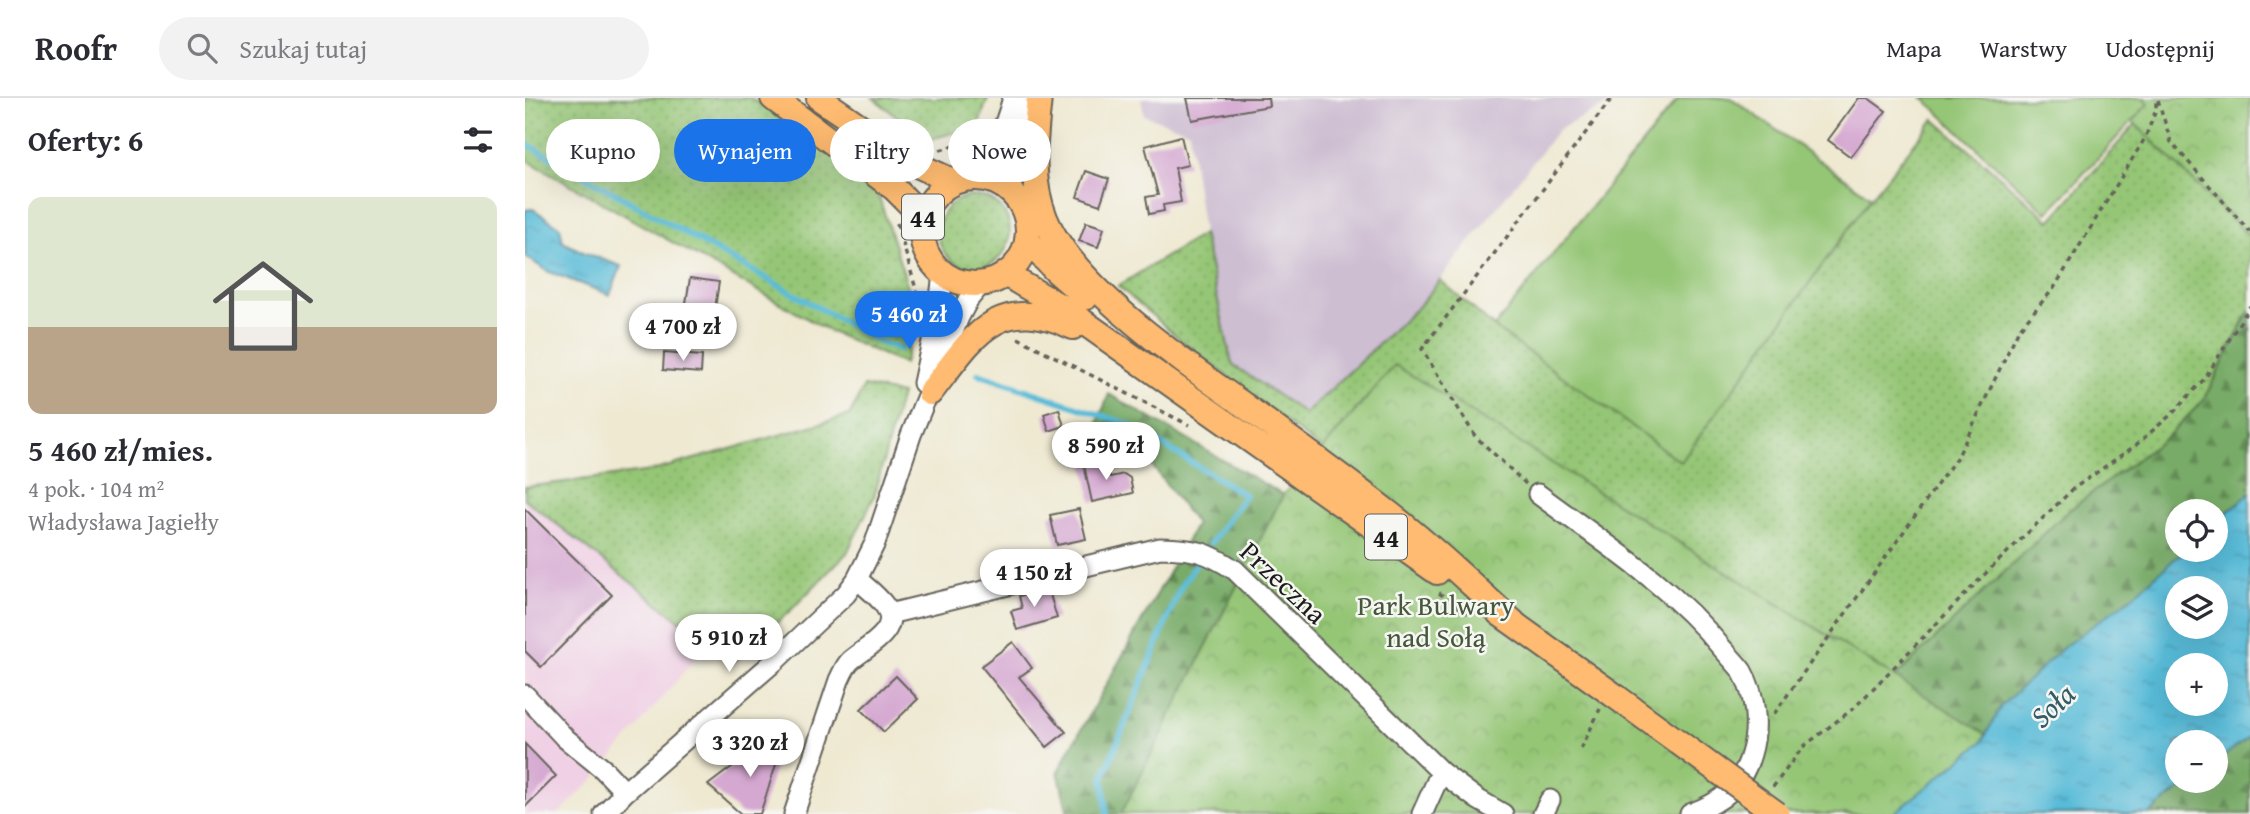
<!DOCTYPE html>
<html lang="pl">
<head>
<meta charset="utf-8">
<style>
  body { margin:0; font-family:"Gentium Book Plus",serif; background:#f2f2f3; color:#2b2b33; height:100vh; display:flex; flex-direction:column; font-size:26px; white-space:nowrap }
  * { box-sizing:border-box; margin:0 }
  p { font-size:23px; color:#7c7c81 }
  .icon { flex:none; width:38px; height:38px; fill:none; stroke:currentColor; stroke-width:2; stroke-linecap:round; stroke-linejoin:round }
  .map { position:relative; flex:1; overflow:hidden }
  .side { display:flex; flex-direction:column; background:#fff; width:525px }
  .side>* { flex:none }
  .top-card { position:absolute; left:21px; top:21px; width:665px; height:63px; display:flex; gap:14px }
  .tools { position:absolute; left:1640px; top:401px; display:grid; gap:14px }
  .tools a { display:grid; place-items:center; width:63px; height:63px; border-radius:50%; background:#fff; box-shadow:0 7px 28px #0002; font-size:35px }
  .price { position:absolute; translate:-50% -60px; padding:0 16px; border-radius:24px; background:#fff; color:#222; font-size:23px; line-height:46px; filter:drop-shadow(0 2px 4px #0008) }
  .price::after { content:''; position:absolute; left:50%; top:42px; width:21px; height:16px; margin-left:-10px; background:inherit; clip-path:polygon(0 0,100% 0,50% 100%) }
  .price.selected { background:#1a73e8; color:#fff }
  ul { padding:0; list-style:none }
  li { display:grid; align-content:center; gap:14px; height:371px; padding:0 28px }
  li+li { border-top:2px solid #e1e1e2 }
  li span { display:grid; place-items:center; height:217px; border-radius:14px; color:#555 }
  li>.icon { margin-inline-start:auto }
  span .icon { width:126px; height:126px; fill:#fffc; stroke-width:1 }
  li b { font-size:30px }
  h2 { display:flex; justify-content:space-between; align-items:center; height:84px; padding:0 28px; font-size:30px }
  .tag { padding:0 24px; border-radius:32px; background:#fff; box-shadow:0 7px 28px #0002; font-size:24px; line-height:63px }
  .tag.selected { background:#1a73e8; color:#fff }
  header { display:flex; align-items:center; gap:42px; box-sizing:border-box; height:98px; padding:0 35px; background:#fff; border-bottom:2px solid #e1e1e2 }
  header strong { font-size:33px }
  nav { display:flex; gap:38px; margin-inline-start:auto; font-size:24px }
  .search { width:490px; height:63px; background:#f2f2f3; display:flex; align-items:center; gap:18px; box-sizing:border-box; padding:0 24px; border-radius:38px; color:#7c7c81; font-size:26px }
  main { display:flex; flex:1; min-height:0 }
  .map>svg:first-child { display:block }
  .built { fill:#f0d0e5 }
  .industrial { fill:#cebed2 }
  .grass { fill:url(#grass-dots); stroke:#587149; stroke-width:2 }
  .forest { fill:url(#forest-firs); stroke:#4a6442; stroke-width:2 }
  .park { fill:url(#park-crowns); stroke:#587149; stroke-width:2 }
  .garden { fill:#95c676; stroke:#587149; stroke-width:2 }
  .water { fill:url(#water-ripples); stroke:#3a6c7a; stroke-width:2; fill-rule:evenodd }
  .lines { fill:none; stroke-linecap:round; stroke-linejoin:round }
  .stream { stroke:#59bbd8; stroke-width:6 }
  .building { fill:#d5a8d1 }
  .minor-casing { stroke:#66645c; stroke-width:23 }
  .major-casing { stroke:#66645c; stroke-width:28 }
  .path { stroke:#66645c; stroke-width:3.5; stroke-dasharray:5 5; stroke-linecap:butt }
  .minor { stroke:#fff; stroke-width:19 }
  .major { stroke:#febb71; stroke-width:24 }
  .major-bridge-casing { stroke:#66645c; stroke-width:28; stroke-linecap:butt }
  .major-bridge { stroke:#febb71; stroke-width:24 }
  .labels { text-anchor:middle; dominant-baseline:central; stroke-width:5; stroke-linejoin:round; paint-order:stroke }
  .shield { fill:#f6f6f2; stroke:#5d5d5c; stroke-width:2 }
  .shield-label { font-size:26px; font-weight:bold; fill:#1c1c1c }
  .street-label { font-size:28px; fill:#1c1c1c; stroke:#f6f6f2 }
  .park-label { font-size:28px; fill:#46583c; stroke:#f6f6f2 }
  .water-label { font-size:30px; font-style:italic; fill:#345c67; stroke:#f6f6f2 }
</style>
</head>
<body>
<header>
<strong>Roofr</strong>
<div class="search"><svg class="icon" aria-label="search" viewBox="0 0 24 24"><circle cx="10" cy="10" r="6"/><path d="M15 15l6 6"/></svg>Szukaj tutaj</div>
<nav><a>Mapa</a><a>Warstwy</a><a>Udostępnij</a></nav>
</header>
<main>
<section class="side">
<h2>Oferty: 6<svg class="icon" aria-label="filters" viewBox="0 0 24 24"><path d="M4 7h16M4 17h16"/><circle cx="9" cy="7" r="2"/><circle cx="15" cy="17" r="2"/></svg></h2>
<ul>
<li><span style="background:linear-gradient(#dfe7d0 60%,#b9a48a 0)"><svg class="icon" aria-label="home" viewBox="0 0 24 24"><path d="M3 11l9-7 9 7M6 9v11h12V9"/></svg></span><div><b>5 460 zł/mies.</b><p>4 pok. · 104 m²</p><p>Władysława Jagiełły</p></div></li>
</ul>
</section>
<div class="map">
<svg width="1725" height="716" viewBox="0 0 1725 716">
  <defs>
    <pattern id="grass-dots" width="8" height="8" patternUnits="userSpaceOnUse" patternTransform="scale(1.75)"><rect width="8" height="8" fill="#95c676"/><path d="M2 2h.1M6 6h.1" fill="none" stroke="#80aa66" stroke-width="1.8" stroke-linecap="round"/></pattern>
    <pattern id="forest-firs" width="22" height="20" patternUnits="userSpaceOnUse" patternTransform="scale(1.75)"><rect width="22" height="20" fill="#78ab67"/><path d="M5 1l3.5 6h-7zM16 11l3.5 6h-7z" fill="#628a54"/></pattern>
    <pattern id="park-crowns" width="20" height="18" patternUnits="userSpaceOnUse" patternTransform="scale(1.75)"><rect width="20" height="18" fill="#95c676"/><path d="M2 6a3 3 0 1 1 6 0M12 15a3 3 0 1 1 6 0" fill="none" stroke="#80aa66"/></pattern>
    <pattern id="water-ripples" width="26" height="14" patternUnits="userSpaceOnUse" patternTransform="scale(1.75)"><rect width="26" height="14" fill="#59bbd8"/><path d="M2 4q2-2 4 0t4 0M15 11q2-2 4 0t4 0" fill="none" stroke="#4da0b9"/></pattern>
  </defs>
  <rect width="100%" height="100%" fill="#f6f6f2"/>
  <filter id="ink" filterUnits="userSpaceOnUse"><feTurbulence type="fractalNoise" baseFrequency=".0143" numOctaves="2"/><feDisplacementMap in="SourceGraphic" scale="14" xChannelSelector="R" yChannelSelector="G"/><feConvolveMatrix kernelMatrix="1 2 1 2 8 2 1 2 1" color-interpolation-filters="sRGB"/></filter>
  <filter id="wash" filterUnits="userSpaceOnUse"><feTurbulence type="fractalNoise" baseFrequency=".00686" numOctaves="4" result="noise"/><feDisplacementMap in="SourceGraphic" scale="28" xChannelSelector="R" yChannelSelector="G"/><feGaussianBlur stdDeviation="1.57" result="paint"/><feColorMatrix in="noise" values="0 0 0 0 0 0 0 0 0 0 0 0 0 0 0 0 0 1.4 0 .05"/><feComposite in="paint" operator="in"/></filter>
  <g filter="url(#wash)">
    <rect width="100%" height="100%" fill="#efe9d2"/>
    <path class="built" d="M0 401 183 545 69 681 33 716H0Z"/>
    <path class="industrial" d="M616 0H1095L1033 32 895 207 780 316 707 266 678 136 664 33 619 17Z"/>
    <path class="grass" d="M0 0H226L350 87 392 217 379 266 306 234 0 61Z
      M348 0H463L453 28 403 42Z
      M1725 0V212L1678 303 1643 338 1294 651 1098 586 657 243 593 188 678 136 707 266 780 316 895 207 915 182 969 229 1156 363 1346 99 1409 21 1525 123 1629 5Z
      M413 134a36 36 0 1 1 72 0a36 36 0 1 1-72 0Z
      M339 288 376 296 349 399 322 455 265 513 206 566 183 545 0 401V389L127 373 325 317Z"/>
    <path class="forest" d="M1725 212V395L1691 424 1690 413H1652V452H1660L1604 501 1457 644 1294 652 1543 413 1643 338 1678 303Z
      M584 296 758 397 596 716H543L533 673 671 426 625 365 568 337Z
      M1725 638V716H1624L1666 683 1690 682 1691 664Z"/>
    <path class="park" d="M1584 0H1725V139Z
      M870 267 1589 716H596L758 397Z"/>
    <path class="garden" d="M1154 0H1206L1346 99 1156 364 969 229Z
      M1398 0H1618L1624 5 1522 115Z"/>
    <path class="water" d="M8 111 35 129 38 144 60 155 96 168 85 197 22 173 0 158V112Z
      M1725 395V638L1691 664 1690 644H1652V682L1666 683 1624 716H1368L1457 644 1476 608 1540 548 1604 501 1660 452H1690L1691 424ZM1690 490V528H1652V490ZM1652 567H1690V606H1652Z"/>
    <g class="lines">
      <path class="stream" d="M0 45 358 246 375 251
        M453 276 603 326 720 397 686 445
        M582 716 578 680 655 490 672 464"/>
    </g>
    <g id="blocks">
      <path class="building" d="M662 0H743L744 8 667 22Z
        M1334 0H1343L1361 13 1326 59 1303 42Z
        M656 38 663 67 650 70 656 104 638 107 639 113 624 116 621 99 633 97 620 48Z
        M561 73 584 81 575 107 552 99Z
        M561 124 579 130 573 149 554 143Z
        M165 180 194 184 190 210 181 209 180 214 160 211Z
        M139 255 177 258 176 275 138 272Z
        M534 311 539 328 524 333 519 316Z
        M581 361 585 379 599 376 605 380 608 395 567 404 559 367Z
        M0 411 87 497 16 569 0 553Z
        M554 411 561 441 532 447 525 417Z
        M523 490 532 520 492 532 486 513 497 510 494 498Z
        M488 544 507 570 494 579 541 634 522 649 456 568Z
        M371 578 393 601 359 634 336 611Z
        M249 637 257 648 235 716H216L183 687Z
        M0 646 31 678 0 709Z"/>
    </g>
  </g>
  <g filter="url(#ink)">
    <use href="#blocks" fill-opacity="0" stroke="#66645c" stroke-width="2"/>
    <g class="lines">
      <defs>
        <path id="minor" d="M444 80C468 63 480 28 488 0
          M482 91 506 0
          M398 285 413 216 418 176
          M1013 396C1076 443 1146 487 1196 549 1203 557 1211 565 1217 573 1231 598 1234 629 1226 656 1216 690 1197 704 1165 716
          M364 516 635 450C670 451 681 453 710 472L916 674 952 701 978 716
          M0 597 40 640 78 671 100 694
          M79 716 100 694 251 562 321 496 332 481 350 445 386 337 434 219 443 202 457 185
          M269 716 314 582C317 576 320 568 325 563 339 550 378 533 360 508 353 498 341 489 332 481
          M897 716 916 674
          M1018 716 1025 702"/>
        <path id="major" d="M248 0 369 90 398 119
          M294 0 388 65 429 84
          M514 0C510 41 504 80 520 120 548 189 660 265 720 308 768 343 817 379 865 416 908 449 948 488 988 524
          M397 133a53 53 0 1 1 106 0a53 53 0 1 1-106 0Z
          M502 142 530 172 561 199
          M480 176 540 211 912 474
          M405 295C447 241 471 193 548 229
          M974 515 1090 598"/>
      </defs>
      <use href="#minor" class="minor-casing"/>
      <use href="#major" class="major-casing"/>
      <path class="path" d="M1633 2 1646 44 1725 134
        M415 52 449 42 453 39
        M372 125 395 205
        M493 240 664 327
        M1001 386 950 338 897 251 1087 0
        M914 495 945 517
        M1249 616 1434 356 1494 231 1529 190 1620 40 1631 12V0
        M1056 651 1075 611
        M1248 689 1278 649 1329 610 1464 472 1548 391 1611 347 1648 315 1681 279 1725 208"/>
      <use href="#minor" class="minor"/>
      <use href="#major" class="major"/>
      <defs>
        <path id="major-bridge" d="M1090 598 1252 716"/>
      </defs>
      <use href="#major-bridge" class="major-bridge-casing"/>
      <use href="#major-bridge" class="major-bridge"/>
    </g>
  </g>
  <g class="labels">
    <g class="shield">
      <rect x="377" y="96.5" width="42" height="45" rx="5"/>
      <rect x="840" y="416.5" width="42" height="45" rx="5"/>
    </g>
    <g class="shield-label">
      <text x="398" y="119">44</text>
      <text x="861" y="439">44</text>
    </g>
    <g class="street-label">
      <text transform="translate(759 484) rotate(43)">Przeczna</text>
    </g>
    <g class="park-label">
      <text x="911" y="506">Park Bulwary<tspan x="911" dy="32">nad Sołą</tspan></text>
    </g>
    <g class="water-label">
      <text transform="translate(1527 607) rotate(-43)">Soła</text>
    </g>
  </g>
</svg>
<div class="tools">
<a><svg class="icon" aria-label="locate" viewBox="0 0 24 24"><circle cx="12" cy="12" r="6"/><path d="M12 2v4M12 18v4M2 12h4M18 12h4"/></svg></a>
<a><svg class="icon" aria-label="layers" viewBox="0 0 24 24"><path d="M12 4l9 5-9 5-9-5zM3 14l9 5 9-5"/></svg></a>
<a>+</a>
<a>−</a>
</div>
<b class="price selected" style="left:384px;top:253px">5 460 zł</b>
<b class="price" style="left:158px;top:265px">4 700 zł</b>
<b class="price" style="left:581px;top:384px">8 590 zł</b>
<b class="price" style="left:509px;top:511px">4 150 zł</b>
<b class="price" style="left:204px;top:576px">5 910 zł</b>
<b class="price" style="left:225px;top:681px">3 320 zł</b>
<div class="top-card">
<a class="tag">Kupno</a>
<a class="tag selected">Wynajem</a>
<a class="tag">Filtry</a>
<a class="tag">Nowe</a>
</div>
</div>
</main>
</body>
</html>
